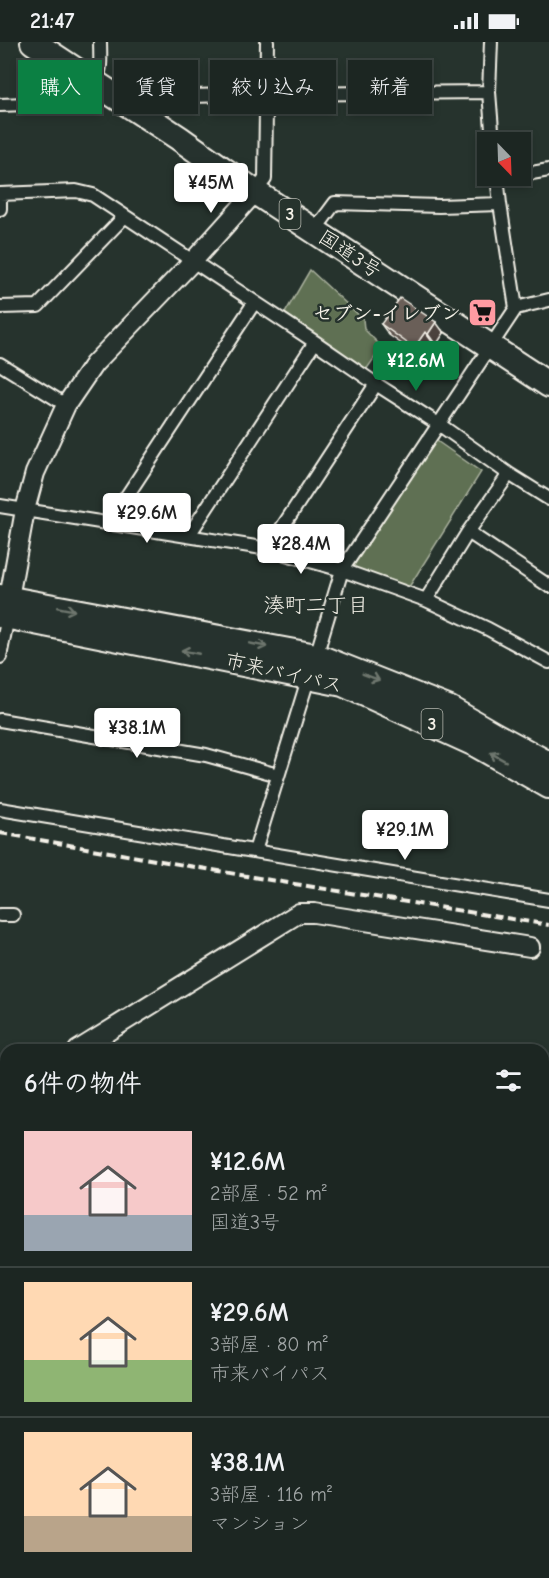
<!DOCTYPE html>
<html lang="ja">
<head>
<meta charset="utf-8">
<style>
  body { margin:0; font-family:"Comic Neue","Klee One",sans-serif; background:#29322f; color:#f1f3f6; height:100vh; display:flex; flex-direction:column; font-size:22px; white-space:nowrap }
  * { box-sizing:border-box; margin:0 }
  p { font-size:20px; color:#a0a5a5 }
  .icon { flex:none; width:33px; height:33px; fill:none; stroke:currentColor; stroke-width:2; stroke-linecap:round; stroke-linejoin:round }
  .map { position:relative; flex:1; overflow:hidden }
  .drawer { position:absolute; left:0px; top:1002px; width:549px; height:534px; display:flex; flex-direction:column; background:#1c2622; border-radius:18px 18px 0 0; box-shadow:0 3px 9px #0003,0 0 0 2px #3a4340 }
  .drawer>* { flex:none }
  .banner { position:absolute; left:18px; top:18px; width:513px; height:54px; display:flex; gap:12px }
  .needle { width:39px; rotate:157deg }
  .buttons { position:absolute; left:477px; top:90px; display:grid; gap:12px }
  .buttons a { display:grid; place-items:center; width:54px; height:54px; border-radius:0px; background:#1c2622; box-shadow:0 3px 9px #0003,0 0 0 2px #3a4340; font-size:30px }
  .price { position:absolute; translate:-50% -51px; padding:0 14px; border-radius:6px; background:#fff; color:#222; font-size:20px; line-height:39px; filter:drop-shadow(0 2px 3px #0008) }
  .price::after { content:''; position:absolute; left:50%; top:36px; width:18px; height:14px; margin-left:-9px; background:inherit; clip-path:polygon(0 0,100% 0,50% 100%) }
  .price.on { background:#0b8043; color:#fff }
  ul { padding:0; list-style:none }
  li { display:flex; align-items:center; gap:18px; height:150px; padding:0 24px }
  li+li { border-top:2px solid #3a4340 }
  li span { display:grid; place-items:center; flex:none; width:168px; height:120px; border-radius:0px; color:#555 }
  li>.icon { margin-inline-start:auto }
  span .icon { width:72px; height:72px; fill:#fffc; stroke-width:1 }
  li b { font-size:26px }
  h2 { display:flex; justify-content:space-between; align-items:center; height:72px; padding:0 24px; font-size:26px }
  .pill { padding:0 21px; border-radius:0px; background:#1c2622; box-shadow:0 3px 9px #0003,0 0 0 2px #3a4340; font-size:21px; line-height:54px }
  .pill.on { background:#0b8043; color:#fff }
  .status { display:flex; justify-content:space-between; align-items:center; height:42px; padding:0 30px; background:#1c2622; direction:ltr }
  .status svg { height:16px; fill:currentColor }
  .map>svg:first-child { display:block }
  .green { fill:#5e7052; stroke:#a9b09d; stroke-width:1.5 }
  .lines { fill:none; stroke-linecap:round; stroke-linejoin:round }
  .street-casing { stroke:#f4f1e8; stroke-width:16 }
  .secondary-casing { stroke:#f4f1e8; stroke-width:22 }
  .highway-casing { stroke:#f4f1e8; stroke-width:28 }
  .path { stroke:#f4f1e8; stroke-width:2; stroke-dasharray:6 4.5; stroke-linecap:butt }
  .street { stroke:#26332d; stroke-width:12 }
  .secondary { stroke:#26332d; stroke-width:18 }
  .highway { stroke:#26332d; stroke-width:24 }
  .rail { stroke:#f4f1e8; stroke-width:4; stroke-dasharray:9 4.5; stroke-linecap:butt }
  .wall { fill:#5c524c; stroke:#f4f1e8; stroke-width:1.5 }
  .shaded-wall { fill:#4b423e; stroke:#f4f1e8; stroke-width:1.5 }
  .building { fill:#6b5f58; stroke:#f4f1e8; stroke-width:1.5 }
  .oneway { stroke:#6e766e }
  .labels { text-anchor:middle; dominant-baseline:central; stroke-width:5; stroke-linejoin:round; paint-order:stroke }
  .shield { fill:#26332d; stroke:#b6b8b0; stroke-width:1.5 }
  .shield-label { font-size:18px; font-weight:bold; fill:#f4f1e8 }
  .street-label { font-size:20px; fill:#f4f1e8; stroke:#26332d }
  .poi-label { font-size:20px; font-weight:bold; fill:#f4f1e8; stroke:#26332d; text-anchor:end }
  .neighbourhood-label { font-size:21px; fill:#f4f1e8; stroke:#26332d }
</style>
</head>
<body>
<div class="status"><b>21:47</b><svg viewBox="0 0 49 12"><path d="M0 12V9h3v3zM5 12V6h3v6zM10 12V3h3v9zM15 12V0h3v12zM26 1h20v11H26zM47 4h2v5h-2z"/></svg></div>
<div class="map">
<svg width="549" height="1536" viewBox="0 0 549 1536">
  <rect width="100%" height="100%" fill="#26332d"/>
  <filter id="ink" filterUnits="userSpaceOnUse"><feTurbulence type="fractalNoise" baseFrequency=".0167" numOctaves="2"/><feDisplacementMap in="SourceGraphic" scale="12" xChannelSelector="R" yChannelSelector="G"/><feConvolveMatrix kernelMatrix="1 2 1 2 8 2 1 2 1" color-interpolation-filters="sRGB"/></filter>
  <g filter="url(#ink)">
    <path class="green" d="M310 228 363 277 364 287 382 305 366 328 285 271Z
      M434 397 481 430 409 545 348 527Z"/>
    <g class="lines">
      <defs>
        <path id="street" d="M491 0 489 50 493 100
          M0 63 75 60C101 35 101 36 100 0
          M141 72 156 55 266 52 489 50
          M520 133 549 128
          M255 150 265 137 267 0
          M0 152 76 149 93 153 315 300 376 342 440 383 509 432 549 457
          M0 167V152
          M315 188 335 161 439 164 500 162
          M0 265 38 264 125 174
          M516 266 549 258
          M0 322 66 363
          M0 464 268 507 342 528 426 558 488 587 549 620
          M109 481 254 261
          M468 490 549 544
          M189 493 315 300
          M268 507 376 342
          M426 558 468 490 509 432
          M316 614 342 528 516 266 500 162 497 134
          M0 615 8 574
          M0 678 206 713 278 733
          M0 767 549 858
          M255 809 309 634
          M0 873H13
          M543 1260 549 1253
          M0 1310 6 1307
          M0 1487 6 1479"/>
        <path id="secondary" d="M8 570 9 556 25 468 35 431 66 363 94 322 193 219 255 150
          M78 1008 299 871H314L530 905
          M0 1057 6 1053
          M0 1241 6 1251
          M66 1530 68 1536"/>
        <path id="highway" d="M33 0 179 96 255 150 549 343
          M0 555 316 614 450 667 495 693 549 722
          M0 573 343 642 475 702 549 744"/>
      </defs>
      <use href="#street" class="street-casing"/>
      <use href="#secondary" class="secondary-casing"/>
      <use href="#highway" class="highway-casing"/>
      <path class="path" d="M543 1429 549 1427
        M252 1536 270 1530"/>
      <use href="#street" class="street"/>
      <use href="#secondary" class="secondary"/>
      <use href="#highway" class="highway"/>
      <path class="rail" d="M0 791 270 838 549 883"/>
    </g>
    <path class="wall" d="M381 282 444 291 436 303 433 301 422 316 389 293Z"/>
    <path class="shaded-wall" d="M436 280 444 291 436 303 428 292Z
      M425 290 433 301 422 316 414 306Z"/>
    <path class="building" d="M400 256 436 280 428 292 425 290 414 306 381 282Z
      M543 1264H544L545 1267 549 1266V1352L544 1346 543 1342Z"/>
    <defs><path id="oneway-shaft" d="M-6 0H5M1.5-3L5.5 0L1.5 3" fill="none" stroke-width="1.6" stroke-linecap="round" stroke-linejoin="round" transform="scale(1.5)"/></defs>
    <g class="oneway">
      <use href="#oneway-shaft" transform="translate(66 567) rotate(11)"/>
      <use href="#oneway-shaft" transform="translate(258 603) rotate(11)"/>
      <use href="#oneway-shaft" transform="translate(190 610) rotate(-169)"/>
      <use href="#oneway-shaft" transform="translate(371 635) rotate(21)"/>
      <use href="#oneway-shaft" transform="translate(498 715) rotate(-151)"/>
    </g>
  </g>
  <defs>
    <symbol id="supermarket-square" viewBox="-11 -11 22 22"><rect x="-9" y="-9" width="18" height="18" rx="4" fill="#ff9aa2" stroke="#26332d"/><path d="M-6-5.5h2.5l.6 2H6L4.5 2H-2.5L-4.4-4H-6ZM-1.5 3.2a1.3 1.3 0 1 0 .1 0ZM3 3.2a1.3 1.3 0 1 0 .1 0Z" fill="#111"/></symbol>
  </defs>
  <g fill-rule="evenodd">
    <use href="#supermarket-square" x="466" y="254" width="33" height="33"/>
  </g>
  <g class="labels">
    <g class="shield">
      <rect x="279.5" y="157" width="21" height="30" rx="4.5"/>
      <rect x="421.5" y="667" width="21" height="30" rx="4.5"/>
    </g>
    <g class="shield-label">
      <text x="290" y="172">3</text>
      <text x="432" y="682">3</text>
    </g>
    <g class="street-label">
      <text transform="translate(350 212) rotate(33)">国道3号</text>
      <text transform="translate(284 631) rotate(13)">市来バイパス</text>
    </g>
    <g class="poi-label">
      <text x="461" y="271">セブン-イレブン</text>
    </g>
    <g class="neighbourhood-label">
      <text x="316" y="563">湊町二丁目</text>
    </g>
  </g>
</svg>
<div class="buttons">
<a><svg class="needle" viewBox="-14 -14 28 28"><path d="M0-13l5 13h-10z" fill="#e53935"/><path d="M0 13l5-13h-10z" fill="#a0a5a5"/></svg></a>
</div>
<b class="price" style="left:211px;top:172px">¥45M</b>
<b class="price on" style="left:416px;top:350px">¥12.6M</b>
<b class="price" style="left:147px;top:502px">¥29.6M</b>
<b class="price" style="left:301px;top:533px">¥28.4M</b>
<b class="price" style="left:137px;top:717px">¥38.1M</b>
<b class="price" style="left:405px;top:819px">¥29.1M</b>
<div class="banner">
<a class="pill on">購入</a>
<a class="pill">賃貸</a>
<a class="pill">絞り込み</a>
<a class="pill">新着</a>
</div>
<section class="drawer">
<h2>6件の物件<svg class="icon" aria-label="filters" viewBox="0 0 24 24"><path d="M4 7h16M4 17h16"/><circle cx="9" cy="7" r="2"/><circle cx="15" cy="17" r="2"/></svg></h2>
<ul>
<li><span style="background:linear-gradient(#f6c9c9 70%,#9aa5b1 0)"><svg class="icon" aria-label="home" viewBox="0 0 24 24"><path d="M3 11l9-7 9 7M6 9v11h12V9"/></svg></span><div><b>¥12.6M</b><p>2部屋 · 52 m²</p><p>国道3号</p></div></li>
<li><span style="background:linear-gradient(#ffd9b3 65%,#8fb573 0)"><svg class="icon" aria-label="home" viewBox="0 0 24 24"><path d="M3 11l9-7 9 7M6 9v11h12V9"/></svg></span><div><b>¥29.6M</b><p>3部屋 · 80 m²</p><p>市来バイパス</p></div></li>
<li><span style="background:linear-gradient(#ffd9b3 70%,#b9a48a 0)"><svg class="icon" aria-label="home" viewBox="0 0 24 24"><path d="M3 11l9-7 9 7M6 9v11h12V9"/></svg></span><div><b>¥38.1M</b><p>3部屋 · 116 m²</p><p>マンション</p></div></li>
</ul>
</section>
</div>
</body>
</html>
